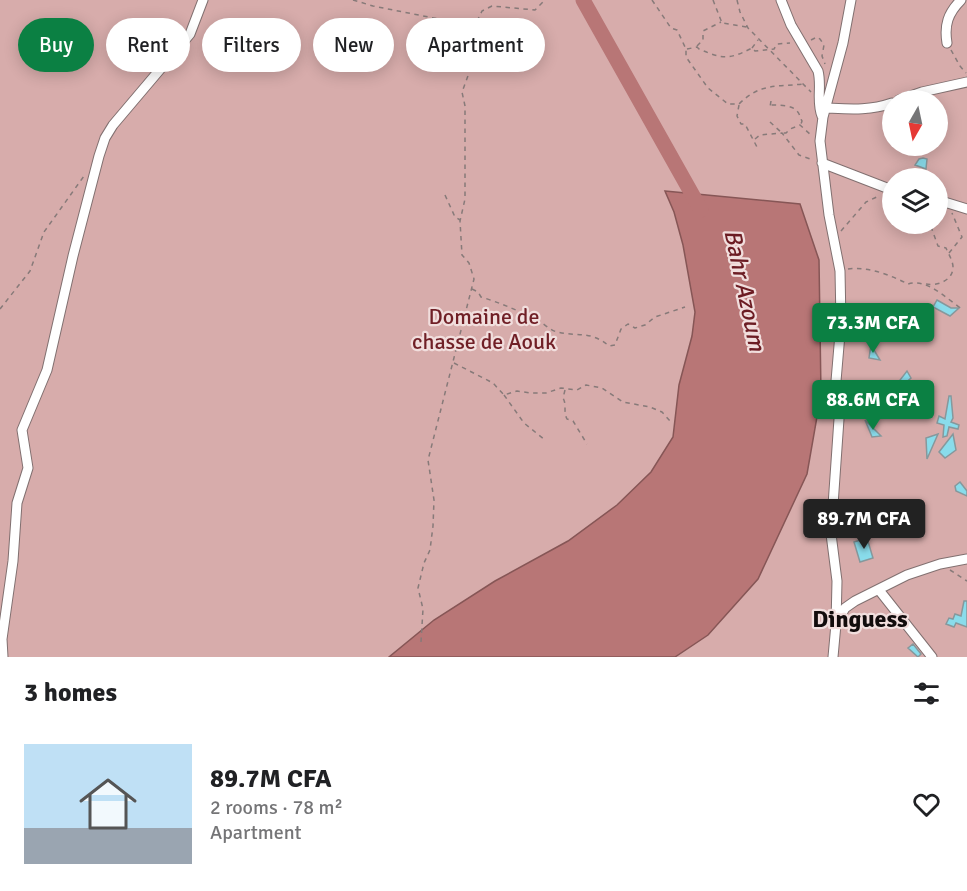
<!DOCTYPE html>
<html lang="en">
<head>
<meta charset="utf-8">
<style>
  body { margin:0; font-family:Signika,sans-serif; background:#f6f6f6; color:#202124; height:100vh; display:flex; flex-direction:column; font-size:22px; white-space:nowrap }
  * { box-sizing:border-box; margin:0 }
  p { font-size:20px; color:#757577 }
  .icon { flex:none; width:33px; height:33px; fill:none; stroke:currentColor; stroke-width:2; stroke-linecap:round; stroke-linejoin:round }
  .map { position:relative; height:657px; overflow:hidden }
  .drawer { display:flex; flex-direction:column; background:#fff; flex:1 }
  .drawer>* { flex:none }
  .guide { position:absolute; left:18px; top:18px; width:600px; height:54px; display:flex; gap:12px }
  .needle { width:39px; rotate:189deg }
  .tools { position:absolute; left:882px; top:90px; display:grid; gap:12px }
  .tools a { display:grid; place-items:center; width:66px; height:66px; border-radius:50%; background:#fff; box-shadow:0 3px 15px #0003; font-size:30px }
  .price { position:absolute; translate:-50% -51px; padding:0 14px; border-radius:6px; background:#0b8043; color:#fff; font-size:20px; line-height:39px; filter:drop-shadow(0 2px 3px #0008) }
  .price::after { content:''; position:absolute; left:50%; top:36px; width:18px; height:14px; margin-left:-9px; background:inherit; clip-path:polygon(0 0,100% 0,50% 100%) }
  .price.active { background:#222; color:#fff }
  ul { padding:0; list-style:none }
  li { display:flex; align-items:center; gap:18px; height:150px; padding:0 24px }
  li+li { border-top:2px solid #e0e0e0 }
  li span { display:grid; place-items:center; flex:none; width:168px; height:120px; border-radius:0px; color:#555 }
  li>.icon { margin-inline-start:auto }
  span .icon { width:72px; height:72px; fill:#fffc; stroke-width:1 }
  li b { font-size:26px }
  h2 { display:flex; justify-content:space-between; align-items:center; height:72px; padding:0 24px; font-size:26px }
  .tag { padding:0 21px; border-radius:27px; background:#fff; box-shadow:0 3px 15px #0003; font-size:21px; line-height:54px }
  .tag.active { background:#0b8043; color:#fff }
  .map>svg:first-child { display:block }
  .green { fill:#d7acab; fill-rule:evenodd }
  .water { fill:#b87676; stroke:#865656; stroke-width:1.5 }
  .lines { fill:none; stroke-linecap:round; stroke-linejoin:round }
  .river { stroke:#b87676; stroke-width:15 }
  .building { fill:#89dceb; stroke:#86989c; stroke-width:1.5 }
  .minor-casing { stroke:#817070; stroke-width:11 }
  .path { stroke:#877a79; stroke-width:1.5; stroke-dasharray:4.5 4.5; stroke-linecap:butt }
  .minor { stroke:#fff; stroke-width:9 }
  .labels { text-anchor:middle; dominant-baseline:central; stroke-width:4.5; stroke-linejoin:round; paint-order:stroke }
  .park-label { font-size:22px; fill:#701f26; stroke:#f1dedd }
  .water-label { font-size:24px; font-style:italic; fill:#6c1c23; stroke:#f1dedd }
  .neighbourhood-label { font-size:24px; font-weight:bold; fill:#120c0c; stroke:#f1dedd }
</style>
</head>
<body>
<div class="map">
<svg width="967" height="657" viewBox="0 0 967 657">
  <rect width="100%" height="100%" fill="#f1dedd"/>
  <path class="green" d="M0 0H967V657H0ZM892 100H938V146H892ZM892 178H938V224H892Z"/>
  <path class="water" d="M665 191 800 204 819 260 821 394 807 474 758 579 708 635 675 657H389L434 620 495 581 568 541 617 505 651 472 673 437 679 385 692 336 695 312 683 245 674 212Z"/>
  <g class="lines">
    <path class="river" d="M583 0 701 210"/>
  </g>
  <path class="building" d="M923 158 927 159 926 169 915 165 919 159Z
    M937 300 951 308H959L950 316 933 307Z
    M879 322 885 325 880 338 873 333Z
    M871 345 880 360 869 358Z
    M907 371 911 378 886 400 903 405 894 412 884 409 875 417 878 402 882 405 886 392 897 384Z
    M949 396H951L953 418 951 422 959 425 958 429 949 427 947 436 943 437 944 425 937 423 939 416 945 419Z
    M865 420 881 436 872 437Z
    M938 434 927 459 926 438Z
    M953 434 956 450 945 458 939 452Z
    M960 482 967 491V496L956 491 955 486Z
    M867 538 873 558 860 562 854 542Z
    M964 601H967V627L956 623 954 627 946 624 949 618 953 619 955 614 961 616Z
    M913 644 921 654 918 657 908 648Z"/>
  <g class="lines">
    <defs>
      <path id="minor" d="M781 0 791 25 818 71C822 86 816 102 822 116
        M947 43C944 25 948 13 961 0
        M899 100 922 92 967 82
        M825 108C849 109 869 111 892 103
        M822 163 892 190
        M938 200 967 209
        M879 590 932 657
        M836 624 837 581 831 534 839 419 836 403V381L841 322 840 271 829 215 820 141 823 117 843 43 851 0
        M3 657 2 639 13 561 17 503 28 468 22 430 47 370 73 256 99 156 105 138 113 125 190 34 203 0
        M833 657 836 624 845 608 855 601 907 575 940 564 967 559"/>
    </defs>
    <use href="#minor" class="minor-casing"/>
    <path class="path" d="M353 0 373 6 474 26
      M652 0 671 28 677 30 686 49V57L708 88 728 104H739C760 83 776 87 803 84
      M713 0 722 23 747 27
      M737 0 740 12 748 28 811 92
      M811 40 817 37 820 39 824 45 822 56 825 64
      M697 46 703 40V31L721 22
      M752 48 758 40
      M687 49 697 47 699 49C722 59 729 60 752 48L755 51 774 49 777 44 790 43
      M951 50 960 66 966 73
      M771 101 770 107 771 105C777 105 793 105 797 111 800 114 800 118 802 121L801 124
      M739 105 737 116 741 124H745L758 149
      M770 122 782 133H786L790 129 800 125 812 136
      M755 139 760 135 782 133 799 155 813 160
      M445 195 455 217 460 220
      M841 231 866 202 879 196
      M949 253 962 237 952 213
      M848 269C868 266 890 275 908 284 927 278 947 299 962 309
      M926 284C937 286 953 281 953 267 953 261 948 253 946 248L938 246 930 224
      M472 289 478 292 481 297C501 303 519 311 537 320 543 323 550 330 557 332 578 337 590 330 609 346L615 345 621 329 628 324 635 328 645 325 655 317 685 307
      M0 309 30 271 44 232 84 176
      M454 363 493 383 504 395 517 391 530 393H546L561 388 577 390 586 385 602 388 623 402 650 407 662 412 670 421
      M565 390 563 398C567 405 563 411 567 419L573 421 587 444
      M504 395 524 423 545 440
      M950 570 967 581
      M421 642 423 609 418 588 424 563 430 550 433 526 434 500 428 460 474 279 469 263 462 255 460 221 465 199V106L462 92 469 73 464 48 482 11 492 6 535 10 545 0"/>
    <use href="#minor" class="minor"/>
  </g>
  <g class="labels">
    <g class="park-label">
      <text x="484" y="316">Domaine de<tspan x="484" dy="25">chasse de Aouk</tspan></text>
    </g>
    <g class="water-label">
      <text transform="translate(745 290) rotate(78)">Bahr Azoum</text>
    </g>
    <g class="neighbourhood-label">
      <text x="860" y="619">Dinguess</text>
    </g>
  </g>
</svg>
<div class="tools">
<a><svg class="needle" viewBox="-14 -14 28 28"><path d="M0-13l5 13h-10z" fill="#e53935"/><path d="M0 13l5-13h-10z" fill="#757577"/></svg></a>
<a><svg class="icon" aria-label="layers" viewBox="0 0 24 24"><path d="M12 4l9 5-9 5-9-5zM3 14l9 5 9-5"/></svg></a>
</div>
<b class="price" style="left:873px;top:354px">73.3M CFA</b>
<b class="price" style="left:873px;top:431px">88.6M CFA</b>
<b class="price active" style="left:864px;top:550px">89.7M CFA</b>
<div class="guide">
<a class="tag active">Buy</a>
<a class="tag">Rent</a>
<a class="tag">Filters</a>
<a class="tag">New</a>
<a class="tag">Apartment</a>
</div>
</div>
<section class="drawer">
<h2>3 homes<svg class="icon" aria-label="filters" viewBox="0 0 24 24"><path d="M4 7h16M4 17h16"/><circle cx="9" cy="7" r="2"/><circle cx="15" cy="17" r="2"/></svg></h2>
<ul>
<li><span style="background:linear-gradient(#bfe0f5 70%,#9aa5b1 0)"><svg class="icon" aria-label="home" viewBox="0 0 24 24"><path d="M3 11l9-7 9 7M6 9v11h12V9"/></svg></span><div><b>89.7M CFA</b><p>2 rooms · 78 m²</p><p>Apartment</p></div><svg class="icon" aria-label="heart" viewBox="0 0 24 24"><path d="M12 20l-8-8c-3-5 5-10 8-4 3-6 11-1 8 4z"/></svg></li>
</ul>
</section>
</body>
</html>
